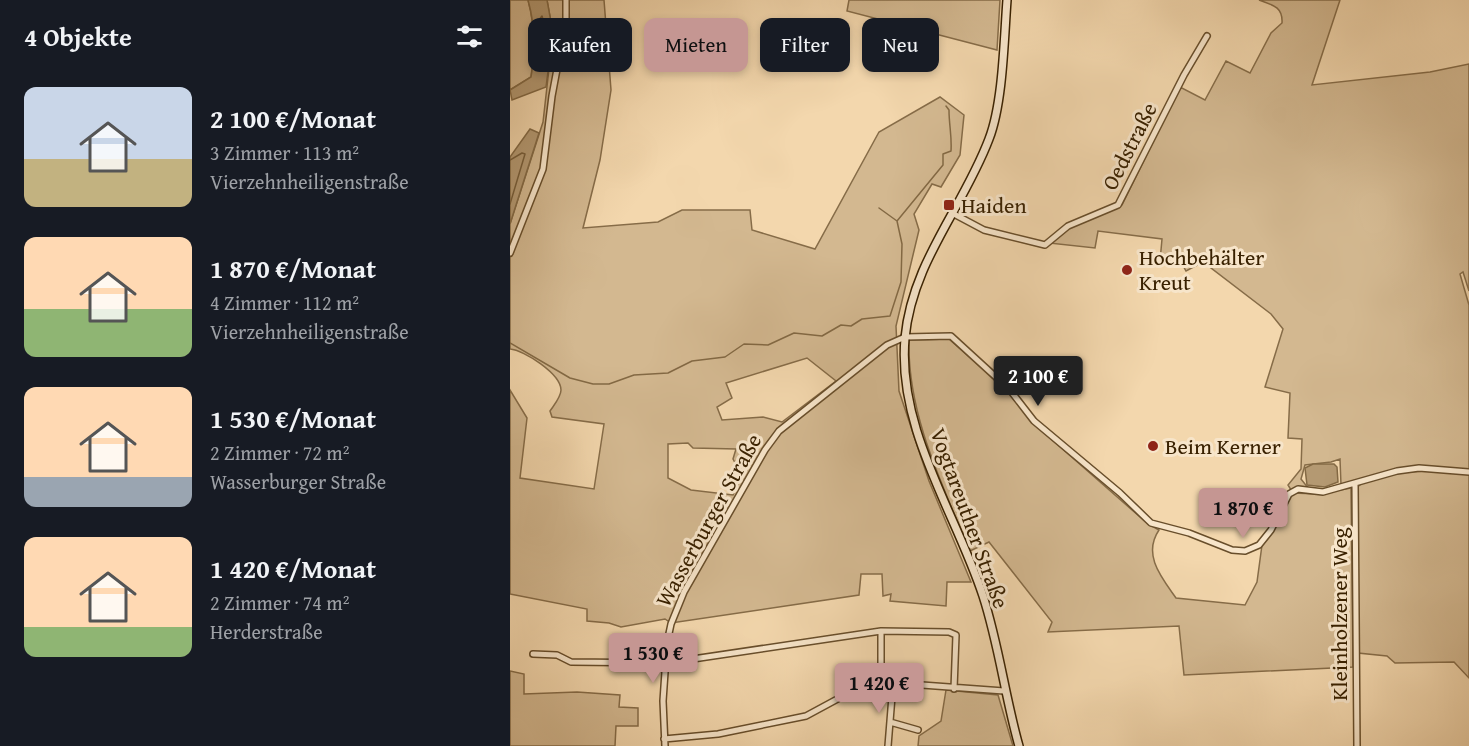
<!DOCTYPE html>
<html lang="de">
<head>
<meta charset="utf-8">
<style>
  body { margin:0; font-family:"Gentium Book Plus",serif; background:#242831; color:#f1f3f6; height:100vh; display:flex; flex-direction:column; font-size:22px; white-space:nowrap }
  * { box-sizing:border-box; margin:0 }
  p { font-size:20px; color:#9ea1a6 }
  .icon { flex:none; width:33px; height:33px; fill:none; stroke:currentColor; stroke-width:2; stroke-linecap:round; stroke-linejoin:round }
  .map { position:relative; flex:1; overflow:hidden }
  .details { display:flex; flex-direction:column; background:#171b24; width:510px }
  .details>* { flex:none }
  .banner { position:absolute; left:18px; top:18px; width:570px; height:54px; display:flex; gap:12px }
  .price { position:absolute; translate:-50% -51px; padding:0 14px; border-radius:6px; background:#c59692; color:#111; font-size:20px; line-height:39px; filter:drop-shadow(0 2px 3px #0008) }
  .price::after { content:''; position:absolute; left:50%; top:36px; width:18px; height:14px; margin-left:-9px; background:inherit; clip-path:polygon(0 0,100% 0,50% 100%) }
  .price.active { background:#222; color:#fff }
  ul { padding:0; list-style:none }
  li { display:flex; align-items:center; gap:18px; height:150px; padding:0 24px }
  li span { display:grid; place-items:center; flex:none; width:168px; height:120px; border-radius:12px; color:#555 }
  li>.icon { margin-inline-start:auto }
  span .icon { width:72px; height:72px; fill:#fffc; stroke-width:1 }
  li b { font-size:26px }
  h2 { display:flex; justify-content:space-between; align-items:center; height:72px; padding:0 24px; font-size:26px }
  .pill { padding:0 21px; border-radius:12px; background:#171b24; box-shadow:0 3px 9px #0003; font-size:21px; line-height:54px }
  .pill.active { background:#c59692; color:#111 }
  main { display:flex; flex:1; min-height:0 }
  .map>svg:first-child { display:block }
  .green { fill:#d3b890; stroke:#866c48; stroke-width:1.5; fill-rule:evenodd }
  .water { fill:#b49972; stroke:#836944; stroke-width:1.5 }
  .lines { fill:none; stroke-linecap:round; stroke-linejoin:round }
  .shore { stroke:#765d39; stroke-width:1.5 }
  .stream { stroke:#836944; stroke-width:1.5 }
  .minor-casing { stroke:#684e2b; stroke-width:8 }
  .secondary-casing { stroke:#392100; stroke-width:10 }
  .minor { stroke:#f7e5ca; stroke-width:5 }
  .secondary { stroke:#f7e5ca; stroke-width:7 }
  .poi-dot { fill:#8f2418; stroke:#f7e5ca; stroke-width:2 }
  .labels { text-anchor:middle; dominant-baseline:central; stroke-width:6; stroke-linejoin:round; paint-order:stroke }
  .street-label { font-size:22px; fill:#392100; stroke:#f7e5ca }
  .poi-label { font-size:22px; fill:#392100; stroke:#f7e5ca; text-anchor:start }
</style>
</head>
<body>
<main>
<section class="details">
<h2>4 Objekte<svg class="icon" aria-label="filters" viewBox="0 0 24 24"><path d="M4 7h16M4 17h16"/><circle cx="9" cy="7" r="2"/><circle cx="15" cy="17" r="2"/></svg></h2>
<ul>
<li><span style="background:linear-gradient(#c9d6e8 60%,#c2b280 0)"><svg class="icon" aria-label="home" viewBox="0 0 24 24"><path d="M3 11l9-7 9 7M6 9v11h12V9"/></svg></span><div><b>2 100 €/Monat</b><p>3 Zimmer · 113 m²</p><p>Vierzehnheiligenstraße</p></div></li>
<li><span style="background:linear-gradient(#ffd9b3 60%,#8fb573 0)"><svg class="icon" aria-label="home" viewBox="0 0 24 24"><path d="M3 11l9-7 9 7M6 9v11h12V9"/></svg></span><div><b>1 870 €/Monat</b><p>4 Zimmer · 112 m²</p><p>Vierzehnheiligenstraße</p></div></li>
<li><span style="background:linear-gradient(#ffd9b3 75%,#9aa5b1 0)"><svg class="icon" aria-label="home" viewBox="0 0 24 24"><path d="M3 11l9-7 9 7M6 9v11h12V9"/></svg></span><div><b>1 530 €/Monat</b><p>2 Zimmer · 72 m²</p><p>Wasserburger Straße</p></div></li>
<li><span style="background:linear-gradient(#ffd9b3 75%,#8fb573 0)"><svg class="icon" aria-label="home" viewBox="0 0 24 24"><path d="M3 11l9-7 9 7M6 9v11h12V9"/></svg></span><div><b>1 420 €/Monat</b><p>2 Zimmer · 74 m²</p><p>Herderstraße</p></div></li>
</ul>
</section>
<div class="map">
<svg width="959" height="746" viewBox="0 0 959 746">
  <rect width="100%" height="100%" fill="#f3d7ad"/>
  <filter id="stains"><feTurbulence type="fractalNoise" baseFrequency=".00333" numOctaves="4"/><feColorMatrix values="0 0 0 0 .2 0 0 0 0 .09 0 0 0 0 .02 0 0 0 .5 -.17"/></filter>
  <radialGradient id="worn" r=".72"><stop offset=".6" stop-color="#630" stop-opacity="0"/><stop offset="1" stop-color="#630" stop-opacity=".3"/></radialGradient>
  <path class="green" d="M0 0H18C25 26 25 51 21 77L0 90Z
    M37 0H94L101 90 90 160 73 228 148 222 172 210H240L242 230 305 249 369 132 430 97 454 115 450 155 431 187 422 184 404 214 409 230 386 326 389 391 419 481 461 582H437L436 606 380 601 381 594 373 596 372 574H351L349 595 161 623 155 619 111 627 99 623 77 621V609L0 594V390L17 418 10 478 84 489 94 424 42 417 40 411C44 405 51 397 51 390 51 374 14 350 0 349V224L33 122 43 33ZM297 358 326 381 272 422 253 417 212 420 207 407 222 398 216 383ZM178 443 183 448 226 449 223 459 232 476 223 495 181 490 158 478V444Z
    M339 0H490L487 50 337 11Z
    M749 0H830L802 85 920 72 959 64V291L953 272 950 274 959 305V471C906 464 881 469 831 485L830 459 821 462 795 465 791 479 799 489 781 490 778 485 791 469 792 439 778 438 780 393 755 387 773 329 761 314 693 262 676 271 672 264 650 261 652 239 588 231 585 248 539 243 559 227 612 205 670 87 695 100 716 61 740 73 761 33 772 23C773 7 763 5 749 0Z
    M439 339 498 391 523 423 638 524 649 530C632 555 652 578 666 598L735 605 747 582 752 545 779 496 783 493 808 494 841 488 843 667 674 675 669 626 538 632 542 622 479 542 460 551C432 484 397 414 399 340Z
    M922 471 959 474V678L944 662 885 663 877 656 848 653 847 488C858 473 904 471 922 471Z
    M0 671 14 674V694L67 692 110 695 109 707 128 708V726H106L105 746H0Z
    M436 690 488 695 503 746H408L409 736 431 721Z"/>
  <path class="water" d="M18 0H37L43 33 36 87 2 100 0 90 21 77C26 51 25 25 18 0Z
    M20 129 29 133 0 224V157Z
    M803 464H824L827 467 828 482 815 487 797 485 795 468Z"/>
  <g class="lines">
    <path class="shore" d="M32 16 37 33 33 45 30 43 29 20Z
      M0 160 12 153 15 154 0 204"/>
    <path class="stream" d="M369 208 387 221
      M0 343 60 378 83 384H99L124 375 158 373 182 361 215 357 234 344 258 345 284 333 312 336 331 325 341 326 352 319 380 316 391 282 392 244 387 221 433 165V154L441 151C442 136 439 125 439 110L436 106"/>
    <defs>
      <path id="minor" d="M442 213 474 230 535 245 558 226 608 205 674 75 697 36
        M0 253 33 169 42 96 56 21V0
        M845 483 847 746
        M23 654 47 655 61 662 156 663 371 631 439 632 446 635 444 689
        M371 682V631
        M380 722 408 730
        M154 739 208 734 296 716 346 689 371 682 494 691
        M155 746 153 701 157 643 161 624 174 592 255 450 269 431 377 345 395 337 441 336 500 390 524 421 610 493 641 523 679 533 722 550 735 551 749 545 761 530 779 494 788 489 813 492 887 471 909 468 959 472
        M378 746 383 684"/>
      <path id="secondary" d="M497 0C494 40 493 103 479 139 453 208 402 262 395 338 387 430 446 513 473 596 489 645 495 697 509 746"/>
    </defs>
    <use href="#minor" class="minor-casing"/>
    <use href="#secondary" class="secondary-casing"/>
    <use href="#minor" class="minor"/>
    <use href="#secondary" class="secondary"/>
  </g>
  <g class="poi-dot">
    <rect x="433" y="199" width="12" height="12" rx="3"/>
    <circle cx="617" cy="270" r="6"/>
    <circle cx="643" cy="446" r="6"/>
  </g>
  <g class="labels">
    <g class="street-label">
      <text transform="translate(619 146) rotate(-63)">Oedstraße</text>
      <text transform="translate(460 518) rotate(70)">Vogtareuther Straße</text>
      <text transform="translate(198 520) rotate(-61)">Wasserburger Straße</text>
      <text transform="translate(829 614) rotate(-90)">Kleinholzener Weg</text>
    </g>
    <g class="poi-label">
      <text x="451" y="205">Haiden</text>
      <text x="629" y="257">Hochbehälter<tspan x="629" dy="25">Kreut</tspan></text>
      <text x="655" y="446">Beim Kerner</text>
    </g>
  </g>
  <rect width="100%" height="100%" filter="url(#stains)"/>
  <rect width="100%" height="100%" fill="url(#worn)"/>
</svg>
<b class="price active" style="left:528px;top:407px">2 100 €</b>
<b class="price" style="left:733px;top:539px">1 870 €</b>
<b class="price" style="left:143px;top:684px">1 530 €</b>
<b class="price" style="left:369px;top:714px">1 420 €</b>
<div class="banner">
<a class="pill">Kaufen</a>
<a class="pill active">Mieten</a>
<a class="pill">Filter</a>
<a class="pill">Neu</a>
</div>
</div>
</main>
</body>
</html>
